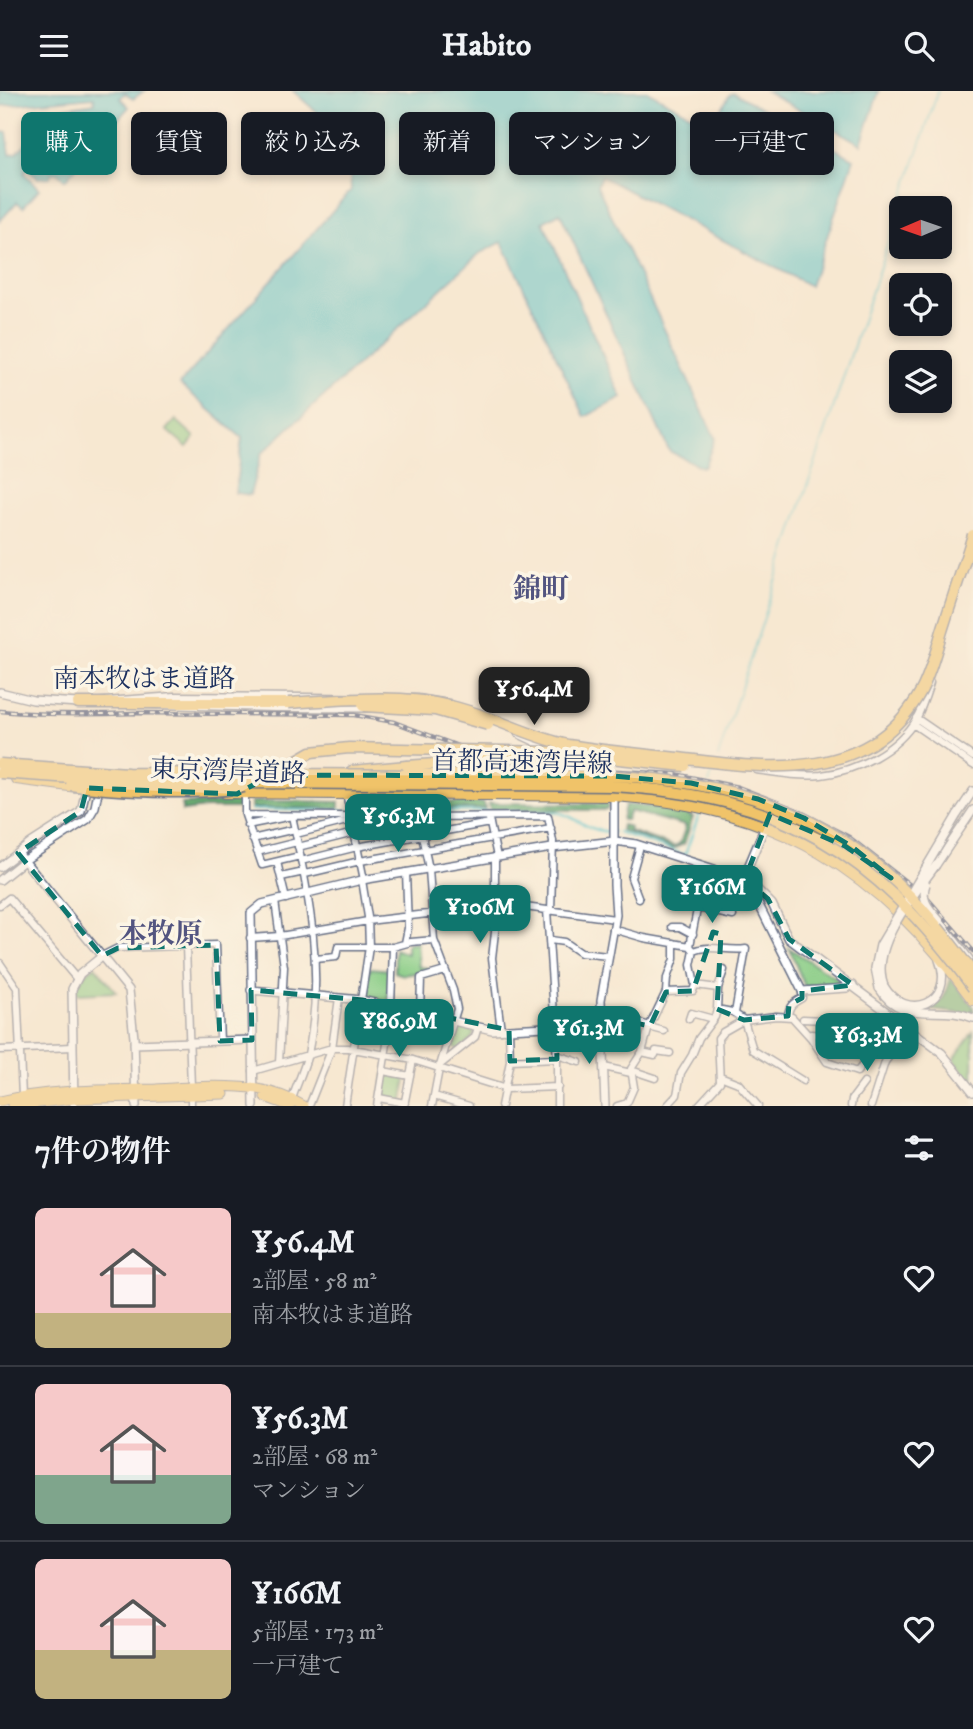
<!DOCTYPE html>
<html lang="ja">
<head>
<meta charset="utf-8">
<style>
  body { margin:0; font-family:"IM FELL DW Pica","Noto Serif JP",serif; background:#242831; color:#f1f3f6; height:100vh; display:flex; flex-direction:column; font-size:26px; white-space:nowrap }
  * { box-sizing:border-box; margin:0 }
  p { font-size:23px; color:#9ea1a6 }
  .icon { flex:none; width:38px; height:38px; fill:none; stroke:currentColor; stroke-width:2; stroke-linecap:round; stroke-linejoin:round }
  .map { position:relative; height:1015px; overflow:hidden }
  .side { display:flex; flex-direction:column; background:#171b24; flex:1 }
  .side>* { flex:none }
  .guide { position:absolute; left:21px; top:21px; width:931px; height:63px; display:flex; gap:14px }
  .needle { width:46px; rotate:268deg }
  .buttons { position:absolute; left:889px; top:105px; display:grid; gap:14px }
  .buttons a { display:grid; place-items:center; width:63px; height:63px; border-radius:10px; background:#171b24; box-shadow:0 4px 10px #0003; font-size:35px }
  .price { position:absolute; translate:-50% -60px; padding:0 16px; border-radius:14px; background:#0f766e; color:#fff; font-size:23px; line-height:46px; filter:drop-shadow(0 2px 4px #0008) }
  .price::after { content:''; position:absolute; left:50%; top:42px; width:21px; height:16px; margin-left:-10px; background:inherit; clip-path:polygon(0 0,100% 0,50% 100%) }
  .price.current { background:#222; color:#fff }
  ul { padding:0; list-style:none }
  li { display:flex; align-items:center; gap:21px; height:175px; padding:0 35px }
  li+li { border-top:2px solid #363941 }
  li span { display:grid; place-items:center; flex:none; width:196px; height:140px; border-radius:10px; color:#555 }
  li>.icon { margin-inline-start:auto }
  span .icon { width:84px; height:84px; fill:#fffc; stroke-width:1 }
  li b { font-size:30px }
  h2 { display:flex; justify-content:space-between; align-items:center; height:84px; padding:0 35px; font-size:30px }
  .pill { padding:0 24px; border-radius:10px; background:#171b24; box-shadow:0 4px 10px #0003; font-size:24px; line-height:63px }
  .pill.current { background:#0f766e; color:#fff }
  header { display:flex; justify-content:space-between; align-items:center; height:91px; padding:0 35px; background:#171b24; font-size:32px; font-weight:700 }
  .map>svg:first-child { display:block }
  .green { fill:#88cc85; stroke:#527e72; stroke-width:2 }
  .forest { fill:#6eb072; stroke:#447068; stroke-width:2 }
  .water { fill:#54c2ca; stroke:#387894; stroke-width:2 }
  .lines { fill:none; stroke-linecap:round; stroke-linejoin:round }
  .stream { stroke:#54c2ca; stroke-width:2 }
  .minor-casing { stroke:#687086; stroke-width:9 }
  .tertiary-casing { stroke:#687086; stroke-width:10 }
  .primary-casing { stroke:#687086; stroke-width:11 }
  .trunk-casing { stroke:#687086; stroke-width:12 }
  .motorway-casing { stroke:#687086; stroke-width:13 }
  .minor { stroke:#fff; stroke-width:6 }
  .tertiary { stroke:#fff; stroke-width:7 }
  .primary { stroke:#f0c369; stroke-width:9 }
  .trunk { stroke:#f0c369; stroke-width:10 }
  .motorway { stroke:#f0c369; stroke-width:10 }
  .rail-casing { stroke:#1b2f5e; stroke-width:4.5 }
  .rail { stroke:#fcf5e5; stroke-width:2; stroke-dasharray:5; stroke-linecap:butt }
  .tertiary-bridge-casing { stroke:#687086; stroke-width:10; stroke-linecap:butt }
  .motorway-bridge-casing { stroke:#687086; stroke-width:13; stroke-linecap:butt }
  .tertiary-bridge { stroke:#fff; stroke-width:7 }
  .motorway-bridge { stroke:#f0c369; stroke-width:10 }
  .marked { fill:none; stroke:#0f766e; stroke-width:5; stroke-dasharray:14 9; stroke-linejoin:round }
  .labels { text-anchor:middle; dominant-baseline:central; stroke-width:7; stroke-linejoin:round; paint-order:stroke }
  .street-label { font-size:26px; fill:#1b2f5e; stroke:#fcf5e5 }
  .neighbourhood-label { font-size:28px; font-weight:bold; fill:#525480; stroke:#fcf5e5 }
</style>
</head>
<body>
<header><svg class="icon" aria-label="menu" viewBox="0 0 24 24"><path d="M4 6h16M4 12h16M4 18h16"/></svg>Habito<svg class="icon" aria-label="search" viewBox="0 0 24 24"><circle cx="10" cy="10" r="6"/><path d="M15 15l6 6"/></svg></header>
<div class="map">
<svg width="973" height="1015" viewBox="0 0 973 1015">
  <rect width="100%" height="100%" fill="#fcf5e5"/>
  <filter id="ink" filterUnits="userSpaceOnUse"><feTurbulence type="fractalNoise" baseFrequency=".0143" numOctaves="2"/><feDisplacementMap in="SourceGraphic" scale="14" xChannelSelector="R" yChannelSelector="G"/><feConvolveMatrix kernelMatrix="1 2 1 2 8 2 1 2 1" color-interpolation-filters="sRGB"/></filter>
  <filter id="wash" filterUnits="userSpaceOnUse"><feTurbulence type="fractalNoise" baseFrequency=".00686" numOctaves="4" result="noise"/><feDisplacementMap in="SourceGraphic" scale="28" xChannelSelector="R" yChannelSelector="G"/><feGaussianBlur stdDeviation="1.57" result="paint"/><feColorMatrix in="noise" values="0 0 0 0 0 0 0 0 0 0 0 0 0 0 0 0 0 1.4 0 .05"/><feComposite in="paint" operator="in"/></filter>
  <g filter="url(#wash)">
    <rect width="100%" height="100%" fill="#f7e8d1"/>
    <path class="green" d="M176 329 195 346 187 356 167 339Z
      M417 852 419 876 428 877 431 882 423 885 422 881 404 884 395 881V858L407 863V853Z
      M789 857 840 890 839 894 805 896Z
      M95 875 116 901 79 903 74 900 84 884Z
      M370 877 390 879 388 911 367 907 366 903Z
      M455 935 474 940 472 947 459 959 449 953Z
      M973 941V994L954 968Z
      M384 983 406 987 403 1010 381 1005Z"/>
    <path class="forest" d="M276 710 339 711V717H251V711Z
      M239 711 241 717H205L182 720V713Z
      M358 711 484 712 485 718 354 717Z
      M489 712 605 713 608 715 607 719 490 718Z
      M625 714 667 717 690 722 689 725 693 726 684 753 672 758 621 739 622 734 630 736 629 740 675 756 680 752 686 735 630 720 626 729H622Z
      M951 887 973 915V924L924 918C943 914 946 904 951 887Z"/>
    <path class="water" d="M0 0H144L133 8 125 2 120 7 129 16 100 48 97 49 83 38 79 43 92 55V59L65 89 57 82H51L50 86 38 87 27 78 24 82 39 98 23 116 17 111 0 130V42L7 41 10 63 17 62 57 18 95 12 94 6 0 15Z
      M293 0H647L712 35 730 3 734 2 854 68 810 195 601 85 597 94 715 347 705 374 701 376 669 360 560 122 543 131 622 307 585 326 502 151 480 162 261 363 250 404 235 402 242 347 180 293 351 99 348 49Z
      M766 0H879L861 53Z"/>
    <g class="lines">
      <path class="stream" d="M718 666 938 0
        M709 692 715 674
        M251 719 555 721C577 724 583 740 613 741
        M618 741 685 764 700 721"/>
    </g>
  </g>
  <g filter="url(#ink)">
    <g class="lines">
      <defs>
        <path id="minor" d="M175 605 418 607 449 612 460 618 276 617 78 612Z
          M916 627 973 666
          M913 633 973 674
          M518 643 537 652 561 657
          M756 679C777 682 799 686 821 684 856 680 897 660 916 628 922 617 926 604 930 592
          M346 702 364 789
          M245 703V724L262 774 300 765
          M245 724 418 726 548 725 553 750 551 820
          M418 726 429 778 434 849 453 899 457 918 439 978 432 1015
          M489 728 497 766
          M247 734 292 725C309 803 325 882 308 963 304 978 297 993 292 1008
          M296 743 351 729
          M354 744 419 732
          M252 748 295 738
          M298 756 354 742
          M257 761 297 751
          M495 766V841L492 867 501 939
          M301 770 357 756 490 732
          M277 771 286 808
          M305 783 360 770 551 737
          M281 786 304 781
          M639 808 631 787 640 755
          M275 810 284 876 279 972
          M0 814 9 807 76 887
          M698 817 733 825
          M547 819 557 968V1015
          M672 836H680L693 843
          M613 838 644 847 690 855 694 860 691 874 695 894 693 900 666 901
          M250 847 280 845 368 830 478 817 517 815 615 828
          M550 849 564 851 580 862 608 865
          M405 852 408 837 406 781
          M186 855 191 996
          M690 855 700 803 698 774
          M694 860C710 853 728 861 746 858L735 922
          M102 865 118 857 216 854 220 950
          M315 868 336 866 338 856H393L411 851 434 849
          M0 872 17 897 22 1005
          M695 894 718 897 724 879
          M391 915 393 856
          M420 921 421 887 445 880
          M788 925C789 914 793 912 802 907V900
          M689 928 691 922 713 928
          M803 928 823 929 824 937 821 944 811 943
          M601 933 636 931 650 935
          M649 936 664 940
          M0 959 73 956
          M642 961 655 964 656 960 670 962
          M557 964 579 971
          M510 970 557 968
          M440 974 475 946 478 936
          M604 976 631 982
          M631 979 655 987
          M253 980 332 957H348L413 969 506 998 558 996
          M383 980 410 985
          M720 985 738 992 758 1015
          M803 990 753 959 744 929 776 925 792 926 811 947 827 971 857 981 870 964V954L856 944 830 932
          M191 1003V1015
          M434 1005 469 1015
          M379 1007 405 1012
          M309 1015 332 957 339 907
          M345 1015 369 856 368 826 362 789
          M377 1015 393 916
          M404 1015 413 969
          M501 1015 510 970 509 939
          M617 1015 627 1012 634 996 631 978 642 961 649 936 666 901 667 887 674 868V852
          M667 1015 677 1004 681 982 692 964 699 947 715 926 717 918
          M698 1015 720 991 718 947 723 941 744 929 732 921 717 918 718 897
          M851 1015 852 1008 864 992
          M871 1015 885 971 893 960"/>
        <path id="tertiary" d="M0 601 33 609 78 612
          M957 724 973 700
          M766 733 748 776 746 787 772 813 789 848 942 962 973 1001
          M18 762 129 899 134 947 136 1015
          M936 774 973 719
          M0 776 31 752 81 720 87 694
          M0 789 25 769 88 728 95 716 99 696
          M940 830 969 868
          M884 895C906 932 956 912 939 869
          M879 897C902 936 940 912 973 927
          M251 899 362 909 492 939 601 933
          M134 953 252 949
          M74 1015 72 898 80 883 102 865
          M254 1015 251 822 262 813 362 789 552 757 615 750 636 753 714 778 757 810 802 900 847 897 853 894
          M605 1015 601 909 616 824 614 794V700"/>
        <path id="primary" d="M265 1006 290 1015
          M0 1010C50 998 105 999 156 998 189 996 225 993 258 998 275 1001 290 1007 304 1015
          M12 1015 74 1008 224 1003"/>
        <path id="trunk" d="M16 688 77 696
          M677 696 713 704
          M225 702 614 705C779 716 877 777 973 909
          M819 743 857 766"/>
        <path id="motorway" d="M78 612H288
          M352 680 407 675"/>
      </defs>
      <use href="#minor" class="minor-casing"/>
      <use href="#tertiary" class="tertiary-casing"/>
      <use href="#primary" class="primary-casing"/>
      <use href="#trunk" class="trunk-casing"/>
      <use href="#motorway" class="motorway-casing"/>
      <use href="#minor" class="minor"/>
      <use href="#tertiary" class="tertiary"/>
      <use href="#primary" class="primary"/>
      <use href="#trunk" class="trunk"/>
      <use href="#motorway" class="motorway"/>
      <defs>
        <path id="rail" d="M0 620C46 624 89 624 135 622L354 624 394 631 498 670 526 675 675 683 738 696 795 718 849 746 928 808 973 860"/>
      </defs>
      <use href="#rail" class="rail-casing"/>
      <use href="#rail" class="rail"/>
      <defs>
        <path id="tertiary-bridge" d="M926 793C920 810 930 818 940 830
          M884 895C869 856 914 805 936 774
          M879 897 875 877 880 854 957 724"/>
        <path id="motorway-bridge" d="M288 612C342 609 397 602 450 615 491 624 527 645 568 654 605 660 642 663 678 667 767 678 870 693 921 600 931 581 936 560 942 540 952 508 963 476 973 444
          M363 615 435 619 488 634
          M0 673 128 682 612 685C730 690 828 719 912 807 934 830 954 856 973 882
          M407 675 435 673 483 663
          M0 682 129 691 611 695C784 705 872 759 973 897
          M271 684 311 661 349 657 553 661 685 675
          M71 694C110 700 149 701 188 701 207 700 225 701 244 696"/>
      </defs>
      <use href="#tertiary-bridge" class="tertiary-bridge-casing"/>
      <use href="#motorway-bridge" class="motorway-bridge-casing"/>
      <use href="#tertiary-bridge" class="tertiary-bridge"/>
      <use href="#motorway-bridge" class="motorway-bridge"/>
    </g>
  </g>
  <path d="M0 0H973V1015H0ZM271 684 612 685 691 692 758 708 804 727 851 755 891 787 845 755 770 723 745 788 768 808 789 848 853 894 802 900V907L789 914 788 925 744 929 717 918 721 843 713 841 693 900 666 901 650 935 630 931 556 936 557 968 510 970 509 939 362 909 251 899 252 949 220 950 216 854 118 857 102 865 18 762 81 720 87 697 237 703Z" fill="#f7e8d1" fill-opacity=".55" fill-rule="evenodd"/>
  <path class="marked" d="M271 684 612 685 691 692 758 708 804 727 851 755 891 787 845 755 770 723 745 788 768 808 789 848 853 894 802 900V907L789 914 788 925 744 929 717 918 721 843 713 841 693 900 666 901 650 935 630 931 556 936 557 968 510 970 509 939 362 909 251 899 252 949 220 950 216 854 118 857 102 865 18 762 81 720 87 697 237 703Z"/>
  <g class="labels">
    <g class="street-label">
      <text x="144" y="588">南本牧はま道路</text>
      <text transform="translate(522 672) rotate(1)">首都高速湾岸線</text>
      <text transform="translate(228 681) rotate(2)">東京湾岸道路</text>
    </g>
    <g class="neighbourhood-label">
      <text x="541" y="498">錦町</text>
      <text x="161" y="843">本牧原</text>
    </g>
  </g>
</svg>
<div class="buttons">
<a><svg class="needle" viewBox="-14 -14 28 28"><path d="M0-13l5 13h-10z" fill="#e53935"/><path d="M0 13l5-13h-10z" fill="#9ea1a6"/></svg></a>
<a><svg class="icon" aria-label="locate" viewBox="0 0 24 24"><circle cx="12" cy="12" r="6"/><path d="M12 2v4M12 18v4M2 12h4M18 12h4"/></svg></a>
<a><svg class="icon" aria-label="layers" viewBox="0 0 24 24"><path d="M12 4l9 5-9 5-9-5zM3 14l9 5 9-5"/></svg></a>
</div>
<b class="price current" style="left:534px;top:636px">¥56.4M</b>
<b class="price" style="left:398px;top:763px">¥56.3M</b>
<b class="price" style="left:712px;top:834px">¥166M</b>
<b class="price" style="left:480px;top:854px">¥106M</b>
<b class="price" style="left:399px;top:968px">¥86.9M</b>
<b class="price" style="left:589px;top:975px">¥61.3M</b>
<b class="price" style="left:867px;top:982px">¥63.3M</b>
<div class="guide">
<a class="pill current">購入</a>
<a class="pill">賃貸</a>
<a class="pill">絞り込み</a>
<a class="pill">新着</a>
<a class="pill">マンション</a>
<a class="pill">一戸建て</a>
</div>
</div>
<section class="side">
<h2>7件の物件<svg class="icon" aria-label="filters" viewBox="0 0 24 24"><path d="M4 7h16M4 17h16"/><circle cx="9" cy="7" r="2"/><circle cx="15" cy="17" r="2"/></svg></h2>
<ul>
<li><span style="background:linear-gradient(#f6c9c9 75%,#c2b280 0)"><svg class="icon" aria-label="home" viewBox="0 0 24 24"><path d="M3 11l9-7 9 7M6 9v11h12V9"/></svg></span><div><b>¥56.4M</b><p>2部屋 · 58 m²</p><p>南本牧はま道路</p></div><svg class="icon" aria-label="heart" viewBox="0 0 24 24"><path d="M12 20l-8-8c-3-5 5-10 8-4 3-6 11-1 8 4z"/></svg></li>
<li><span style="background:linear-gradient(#f6c9c9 65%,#7fa58c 0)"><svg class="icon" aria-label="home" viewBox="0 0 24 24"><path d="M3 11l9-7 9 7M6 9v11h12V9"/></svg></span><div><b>¥56.3M</b><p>2部屋 · 68 m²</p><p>マンション</p></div><svg class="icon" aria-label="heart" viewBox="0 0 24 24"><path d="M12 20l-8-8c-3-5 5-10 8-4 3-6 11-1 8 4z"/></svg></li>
<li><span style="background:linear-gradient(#f6c9c9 65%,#c2b280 0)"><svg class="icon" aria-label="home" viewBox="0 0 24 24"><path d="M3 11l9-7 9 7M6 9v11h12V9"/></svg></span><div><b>¥166M</b><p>5部屋 · 173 m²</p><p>一戸建て</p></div><svg class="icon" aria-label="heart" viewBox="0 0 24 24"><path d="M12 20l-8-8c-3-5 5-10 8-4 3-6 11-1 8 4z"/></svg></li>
</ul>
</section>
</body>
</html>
